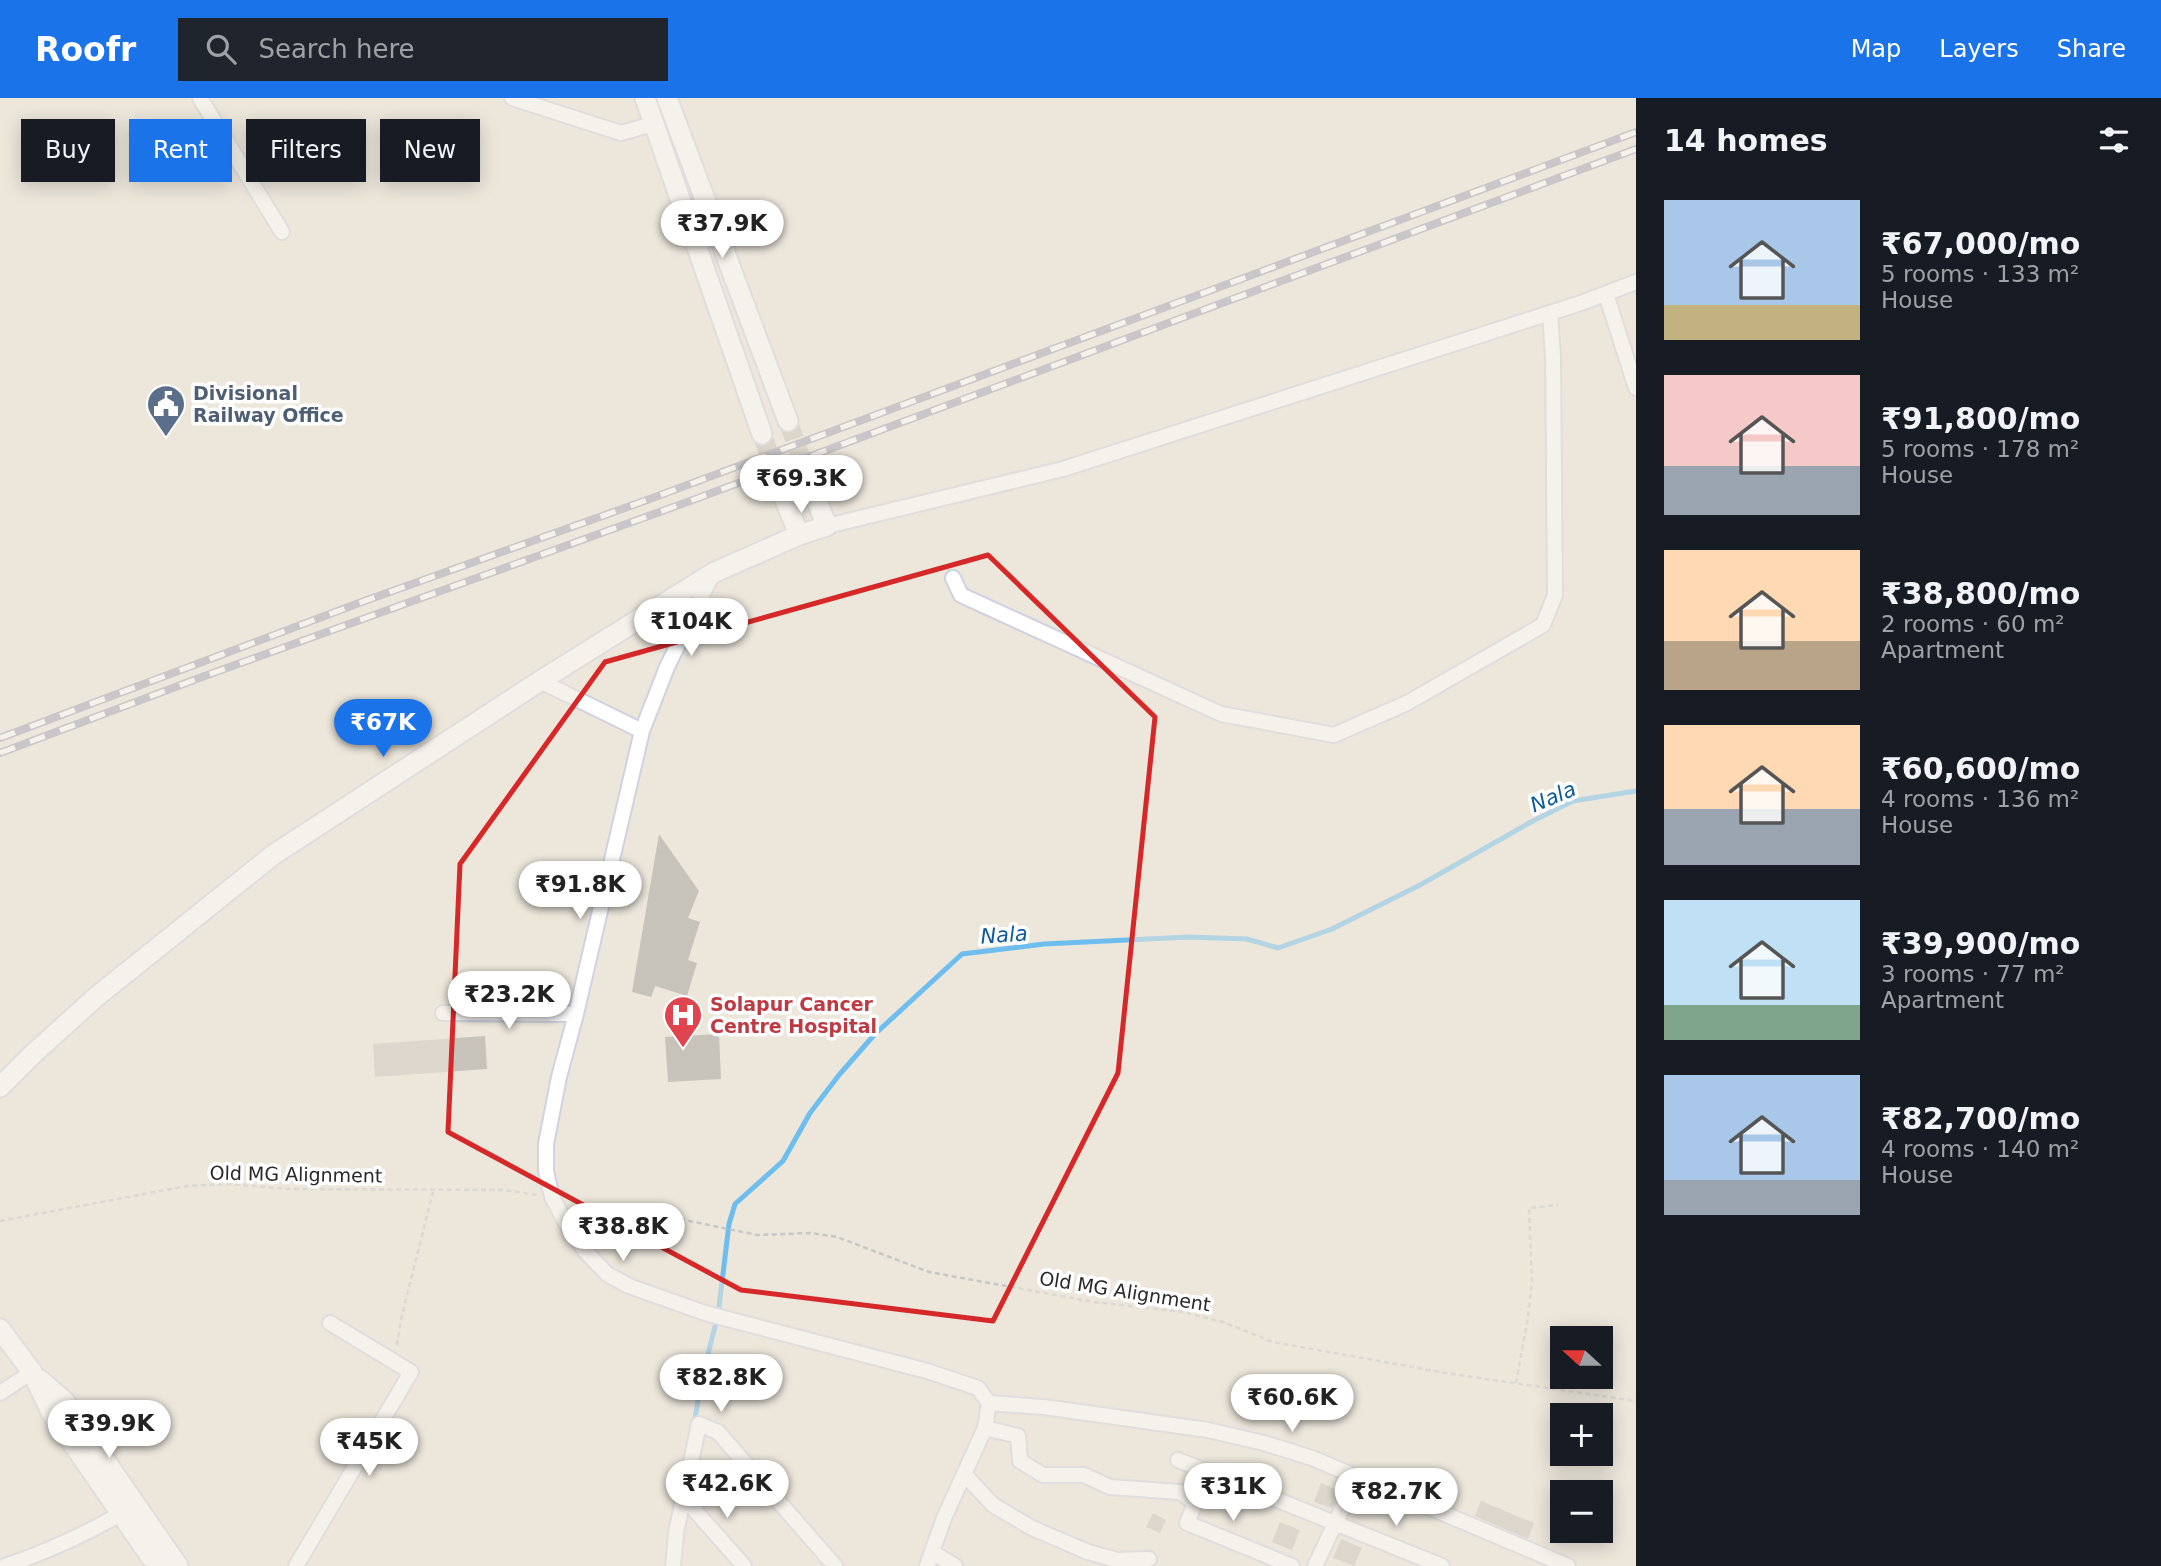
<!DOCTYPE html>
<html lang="en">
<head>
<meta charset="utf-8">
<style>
  body { margin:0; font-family:"DejaVu Sans",sans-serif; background:#20242c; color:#f1f3f6; height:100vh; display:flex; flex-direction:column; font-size:26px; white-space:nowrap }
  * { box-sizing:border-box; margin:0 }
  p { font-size:23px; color:#9ea1a6 }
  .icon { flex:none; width:38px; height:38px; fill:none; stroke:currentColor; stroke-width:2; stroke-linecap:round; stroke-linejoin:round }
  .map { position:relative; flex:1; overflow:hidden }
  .drawer { display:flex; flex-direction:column; background:#171b24; width:525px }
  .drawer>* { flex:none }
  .banner { position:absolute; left:21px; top:21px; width:665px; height:63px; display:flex; gap:14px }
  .needle { width:46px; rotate:291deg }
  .tools { position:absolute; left:1550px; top:1228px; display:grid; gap:14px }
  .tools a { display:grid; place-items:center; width:63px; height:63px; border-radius:0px; background:#171b24; box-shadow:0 4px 18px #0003; font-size:35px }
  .price { position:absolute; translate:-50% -60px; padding:0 16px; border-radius:24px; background:#fff; color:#222; font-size:23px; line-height:46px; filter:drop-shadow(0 2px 4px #0008) }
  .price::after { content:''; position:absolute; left:50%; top:42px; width:21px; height:16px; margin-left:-10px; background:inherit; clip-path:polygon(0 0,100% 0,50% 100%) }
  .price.current { background:#1a73e8; color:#fff }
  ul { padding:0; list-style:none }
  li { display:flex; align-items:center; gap:21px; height:175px; padding:0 28px }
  li span { display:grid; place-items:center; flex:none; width:196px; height:140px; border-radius:0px; color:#555 }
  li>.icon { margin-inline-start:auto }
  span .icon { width:84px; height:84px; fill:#fffc; stroke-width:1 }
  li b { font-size:30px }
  h2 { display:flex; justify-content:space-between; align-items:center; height:84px; padding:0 28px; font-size:30px }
  .tag { padding:0 24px; border-radius:0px; background:#171b24; box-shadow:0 4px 18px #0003; font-size:24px; line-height:63px }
  .tag.current { background:#1a73e8; color:#fff }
  header { display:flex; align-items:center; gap:42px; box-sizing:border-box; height:98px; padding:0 35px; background:#1a73e8; color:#fff }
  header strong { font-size:33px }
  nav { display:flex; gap:38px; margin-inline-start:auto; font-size:24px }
  .search { width:490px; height:63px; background:#20242c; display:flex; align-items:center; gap:18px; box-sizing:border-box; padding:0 24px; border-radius:0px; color:#9ea1a6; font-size:26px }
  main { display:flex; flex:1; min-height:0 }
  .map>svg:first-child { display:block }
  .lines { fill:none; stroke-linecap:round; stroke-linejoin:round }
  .stream { stroke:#6dbeee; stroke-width:5 }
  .building { fill:#c7c3bb }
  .tertiary-tunnel { stroke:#c5c0b7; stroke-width:19; stroke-dasharray:19 10; stroke-linecap:butt }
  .minor-casing { stroke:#d0d2e2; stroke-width:18 }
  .tertiary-casing { stroke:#d0d2e2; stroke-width:23 }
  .path { stroke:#c7c7c7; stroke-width:2.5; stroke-dasharray:5 3.5; stroke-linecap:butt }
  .minor { stroke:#fff; stroke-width:14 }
  .tertiary { stroke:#fff; stroke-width:19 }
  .rail-casing { stroke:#9e9fb4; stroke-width:8 }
  .rail { stroke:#fff; stroke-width:5; stroke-dasharray:16; stroke-linecap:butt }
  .marked { fill:none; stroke:#d62828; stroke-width:5; stroke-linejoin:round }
  .labels { text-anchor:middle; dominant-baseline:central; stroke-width:7; stroke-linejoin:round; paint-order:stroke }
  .service-label { font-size:19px; font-weight:bold; fill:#4e5e75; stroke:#fff; text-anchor:start }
  .health-label { font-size:19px; font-weight:bold; fill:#be3a42; stroke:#fff; text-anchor:start }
  .street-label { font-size:19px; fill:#292929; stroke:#fff }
  .water-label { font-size:21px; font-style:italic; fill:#0d5a99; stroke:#fff }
</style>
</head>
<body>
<header>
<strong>Roofr</strong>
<div class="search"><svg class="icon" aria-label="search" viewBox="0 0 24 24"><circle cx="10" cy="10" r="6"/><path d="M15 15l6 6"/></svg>Search here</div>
<nav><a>Map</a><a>Layers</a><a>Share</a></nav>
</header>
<main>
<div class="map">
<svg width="1636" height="1468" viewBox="0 0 1636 1468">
  <rect width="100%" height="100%" fill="#ece6db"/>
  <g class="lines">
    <path class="stream" d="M694 1328 701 1283 718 1217 729 1126 735 1106 783 1063 810 1015 839 977 875 936 962 856 1044 846 1188 839 1247 841 1278 850 1332 831 1420 787 1531 724 1573 703 1636 693"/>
  </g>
  <path class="building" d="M659 736 699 793 688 820 700 824 688 862 697 865 687 898 655 888 651 899 632 894Z
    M719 936 721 981 668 984 665 939Z
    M485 938 487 971 375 979 373 946Z
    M1321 1385 1340 1393 1332 1410 1314 1404Z
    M1481 1403 1534 1425 1528 1441 1475 1418Z
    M1153 1415 1166 1422 1160 1435 1146 1429Z
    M1280 1424 1300 1432 1292 1452 1272 1444Z
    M1341 1441 1362 1450 1354 1468 1333 1460Z"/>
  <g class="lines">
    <path class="tertiary-tunnel" d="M788 323 812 391
      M762 336 785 402"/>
    <defs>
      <path id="minor" d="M200 0 282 134
        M512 0 621 35 653 26
        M1606 196 1636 290
        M827 428 1063 371 1581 205 1636 184
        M953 480 961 497 1221 616 1334 637 1407 605 1543 527 1555 497 1553 259 1550 215
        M540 583 642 633 576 916 559 979 546 1046V1073L552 1099 566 1125 586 1154 607 1176 629 1188 705 1215 927 1273 978 1290 989 1305 985 1330 944 1420 927 1468
        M642 633 667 569 713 475
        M443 915 576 916
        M0 1295 32 1274
        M989 1305 1044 1309 1208 1332 1264 1345 1312 1360 1568 1468
        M985 1330 1018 1338 1020 1363 1043 1377H1084L1110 1389 1180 1394 1195 1405 1187 1425 1292 1468
        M1178 1362 1442 1468
        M965 1377 993 1407 1032 1430 1088 1454 1117 1462 1149 1461
        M684 1400 744 1468
        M932 1454 955 1468
        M5 1468C46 1454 84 1437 122 1415
        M296 1468 411 1274 330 1225
        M673 1468 676 1435 699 1326 718 1334 835 1468
        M1315 1468 1357 1379"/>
      <path id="tertiary" d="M645 0 762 336
        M667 0 788 323
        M785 402 799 437
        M0 989 33 956 96 899 273 757 540 583 713 475 799 437 827 428 812 391
        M0 1231 32 1274 51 1314 157 1468
        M40 1282 64 1303 178 1468"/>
    </defs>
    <use href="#minor" class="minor-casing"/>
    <use href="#tertiary" class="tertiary-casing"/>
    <path class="path" d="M571 1103 600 1109 661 1117 757 1137 811 1135 837 1139 929 1174 1094 1204 1184 1214 1226 1225 1273 1244 1446 1275 1636 1303
      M0 1123 187 1088 227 1086 291 1091 505 1092 537 1097
      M397 1247 401 1221 433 1094
      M1516 1285 1528 1219 1532 1184 1529 1110 1558 1107"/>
    <use href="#minor" class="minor"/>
    <use href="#tertiary" class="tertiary"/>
    <defs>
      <path id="rail" d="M0 640 359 505 647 402 1636 34
        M0 655 202 579 690 403 1636 51"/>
    </defs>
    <use href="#rail" class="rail-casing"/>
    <use href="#rail" class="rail"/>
  </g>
  <path d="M0 0H1636V1468H0ZM988 457 1155 619 1118 975 993 1223 741 1192 448 1034 460 766 605 564Z" fill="#ece6db" fill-opacity=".55" fill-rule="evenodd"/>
  <path class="marked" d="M988 457 1155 619 1118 975 993 1223 741 1192 448 1034 460 766 605 564Z"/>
  <defs>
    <symbol id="civic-pin" viewBox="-11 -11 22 30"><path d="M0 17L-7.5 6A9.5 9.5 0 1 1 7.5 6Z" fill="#5c6f8a" stroke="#fff"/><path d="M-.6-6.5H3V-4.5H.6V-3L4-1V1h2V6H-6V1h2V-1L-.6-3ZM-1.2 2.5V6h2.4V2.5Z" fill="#fff"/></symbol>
    <symbol id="hospital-pin" viewBox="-11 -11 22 30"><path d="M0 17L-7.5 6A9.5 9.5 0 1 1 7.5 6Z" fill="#e0444e" stroke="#fff"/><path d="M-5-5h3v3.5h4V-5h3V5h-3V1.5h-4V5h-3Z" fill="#fff"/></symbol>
  </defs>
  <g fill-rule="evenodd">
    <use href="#civic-pin" x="144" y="284" width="44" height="60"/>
    <use href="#hospital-pin" x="661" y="895" width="44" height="60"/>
  </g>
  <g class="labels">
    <g class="service-label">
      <text x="193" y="295">Divisional<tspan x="193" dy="22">Railway Office</tspan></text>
    </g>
    <g class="health-label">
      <text x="710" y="906">Solapur Cancer<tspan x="710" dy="22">Centre Hospital</tspan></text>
    </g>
    <g class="street-label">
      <text transform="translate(296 1076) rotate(1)">Old MG Alignment</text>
      <text transform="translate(1125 1193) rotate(9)">Old MG Alignment</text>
    </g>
    <g class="water-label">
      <text transform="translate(1553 699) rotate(-23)">Nala</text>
      <text transform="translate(1004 837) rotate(-4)">Nala</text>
    </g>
  </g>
</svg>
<div class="tools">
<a><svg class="needle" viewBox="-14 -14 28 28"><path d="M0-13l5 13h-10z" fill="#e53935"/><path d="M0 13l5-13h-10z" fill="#9ea1a6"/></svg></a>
<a>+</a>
<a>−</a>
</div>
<b class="price" style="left:722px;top:162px">₹37.9K</b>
<b class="price" style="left:801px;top:417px">₹69.3K</b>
<b class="price" style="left:691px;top:560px">₹104K</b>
<b class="price current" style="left:383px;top:661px">₹67K</b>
<b class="price" style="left:580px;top:823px">₹91.8K</b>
<b class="price" style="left:509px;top:933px">₹23.2K</b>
<b class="price" style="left:623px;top:1165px">₹38.8K</b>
<b class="price" style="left:721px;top:1316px">₹82.8K</b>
<b class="price" style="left:1292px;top:1336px">₹60.6K</b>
<b class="price" style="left:109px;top:1362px">₹39.9K</b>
<b class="price" style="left:369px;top:1380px">₹45K</b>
<b class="price" style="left:727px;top:1422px">₹42.6K</b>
<b class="price" style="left:1233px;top:1425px">₹31K</b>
<b class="price" style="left:1396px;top:1430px">₹82.7K</b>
<div class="banner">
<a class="tag">Buy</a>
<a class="tag current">Rent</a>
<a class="tag">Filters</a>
<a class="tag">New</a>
</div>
</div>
<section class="drawer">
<h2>14 homes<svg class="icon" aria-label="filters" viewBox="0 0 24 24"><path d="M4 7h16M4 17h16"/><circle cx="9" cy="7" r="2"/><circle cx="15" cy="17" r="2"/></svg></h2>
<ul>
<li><span style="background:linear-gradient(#a9c7e8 75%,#c2b280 0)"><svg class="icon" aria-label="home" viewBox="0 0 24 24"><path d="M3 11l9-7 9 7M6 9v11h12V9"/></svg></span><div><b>₹67,000/mo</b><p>5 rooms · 133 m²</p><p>House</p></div></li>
<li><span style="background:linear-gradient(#f6c9c9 65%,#9aa5b1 0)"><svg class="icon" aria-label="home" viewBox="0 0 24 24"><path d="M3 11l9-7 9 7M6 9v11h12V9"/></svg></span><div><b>₹91,800/mo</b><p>5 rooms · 178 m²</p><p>House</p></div></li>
<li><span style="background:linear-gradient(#ffd9b3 65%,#b9a48a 0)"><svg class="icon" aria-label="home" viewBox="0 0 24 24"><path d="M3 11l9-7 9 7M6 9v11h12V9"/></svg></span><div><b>₹38,800/mo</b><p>2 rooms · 60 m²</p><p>Apartment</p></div></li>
<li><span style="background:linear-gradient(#ffd9b3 60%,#9aa5b1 0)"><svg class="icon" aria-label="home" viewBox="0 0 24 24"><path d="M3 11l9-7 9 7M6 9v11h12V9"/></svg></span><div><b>₹60,600/mo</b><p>4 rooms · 136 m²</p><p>House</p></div></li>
<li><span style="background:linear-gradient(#bfe0f5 75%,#7fa58c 0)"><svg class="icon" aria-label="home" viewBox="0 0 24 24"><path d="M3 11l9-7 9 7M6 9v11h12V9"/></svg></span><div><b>₹39,900/mo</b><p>3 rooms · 77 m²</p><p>Apartment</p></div></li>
<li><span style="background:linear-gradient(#a9c7e8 75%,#9aa5b1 0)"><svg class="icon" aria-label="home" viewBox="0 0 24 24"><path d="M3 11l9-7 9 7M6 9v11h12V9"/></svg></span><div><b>₹82,700/mo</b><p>4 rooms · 140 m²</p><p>House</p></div></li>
</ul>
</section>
</main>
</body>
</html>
